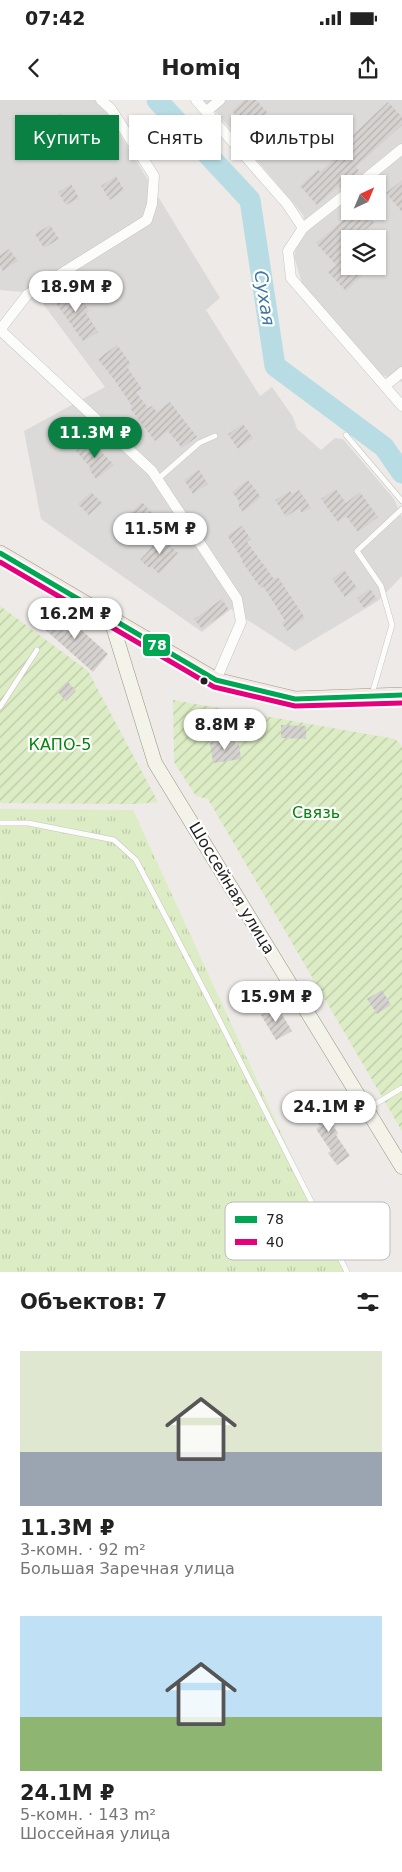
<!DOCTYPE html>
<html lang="ru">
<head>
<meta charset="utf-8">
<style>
  body { margin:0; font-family:"DejaVu Sans",sans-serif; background:#f6f6f6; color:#222; height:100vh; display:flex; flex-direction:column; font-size:19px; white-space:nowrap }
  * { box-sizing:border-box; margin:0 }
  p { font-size:16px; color:#767676 }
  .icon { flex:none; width:28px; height:28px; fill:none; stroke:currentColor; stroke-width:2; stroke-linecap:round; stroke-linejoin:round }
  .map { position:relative; height:1172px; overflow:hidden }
  .side { display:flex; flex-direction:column; background:#fff; flex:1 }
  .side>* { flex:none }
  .top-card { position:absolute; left:15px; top:15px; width:372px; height:45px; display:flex; gap:10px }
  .needle { width:32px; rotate:44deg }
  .fabs { position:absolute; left:341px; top:75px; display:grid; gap:10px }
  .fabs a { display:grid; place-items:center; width:45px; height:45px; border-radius:0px; background:#fff; box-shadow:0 1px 4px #0004; font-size:25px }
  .price { position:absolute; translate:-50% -42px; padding:0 11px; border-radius:18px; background:#fff; color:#222; font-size:16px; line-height:32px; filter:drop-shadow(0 1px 2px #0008) }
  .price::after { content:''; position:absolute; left:50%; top:30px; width:15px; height:11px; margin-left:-8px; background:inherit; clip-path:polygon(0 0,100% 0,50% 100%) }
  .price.selected { background:#0b8043; color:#fff }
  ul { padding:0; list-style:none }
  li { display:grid; align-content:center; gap:10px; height:265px; padding:0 20px }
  li span { display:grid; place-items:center; height:155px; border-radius:0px; color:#555 }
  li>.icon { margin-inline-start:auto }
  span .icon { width:90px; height:90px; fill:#fffc; stroke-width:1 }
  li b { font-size:21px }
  h2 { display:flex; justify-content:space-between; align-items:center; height:60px; padding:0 20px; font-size:21px }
  .chip { padding:0 18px; border-radius:0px; background:#fff; box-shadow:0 1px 4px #0004; font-size:18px; line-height:45px }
  .chip.selected { background:#0b8043; color:#fff }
  .status { display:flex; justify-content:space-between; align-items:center; height:35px; padding:0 25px; background:#fff; direction:ltr }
  .status svg { height:14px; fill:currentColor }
  header { display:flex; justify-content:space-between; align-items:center; height:65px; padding:0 20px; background:#fff; font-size:22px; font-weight:600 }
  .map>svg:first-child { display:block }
  .residential { fill:#dcdad9; fill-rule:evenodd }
  .grass { fill:url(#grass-tufts) }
  .garden { fill:url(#garden-furrows) }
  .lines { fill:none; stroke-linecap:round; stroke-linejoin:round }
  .river { stroke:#b8dce3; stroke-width:21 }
  .building { fill:url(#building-hatch) }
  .lane-casing { stroke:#c6c5c3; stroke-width:6 }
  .street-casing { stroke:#c6c5c3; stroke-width:11 }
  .secondary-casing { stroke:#97977e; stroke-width:15 }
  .primary-casing { stroke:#a39683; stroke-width:16 }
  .lane { stroke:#fcfcfb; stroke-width:5 }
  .street { stroke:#fcfcfb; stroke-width:10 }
  .secondary { stroke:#f4f3ea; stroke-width:14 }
  .primary { stroke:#f1ebe4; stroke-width:15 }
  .bus-1-casing { stroke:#fff; stroke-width:9 }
  .bus-2-casing { stroke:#fff; stroke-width:9 }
  .bus-1 { stroke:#00a651; stroke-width:5 }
  .bus-2 { stroke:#e5007d; stroke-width:5 }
  .bus-dot { fill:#1f1f1f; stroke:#fff; stroke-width:2 }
  .labels { text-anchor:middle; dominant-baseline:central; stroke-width:4.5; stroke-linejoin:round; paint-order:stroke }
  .park-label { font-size:16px; fill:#048507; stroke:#fff }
  .street-label { font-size:16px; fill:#1f1f1f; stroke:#fff }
  .water-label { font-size:18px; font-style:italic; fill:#3f78a5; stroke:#fff }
  .key { fill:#fff; stroke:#bcbcbc; stroke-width:1 }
  .key-label { font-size:14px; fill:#1f1f1f }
  .line-badge { stroke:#fff; stroke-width:2 }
  .badge-label { font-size:14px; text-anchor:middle; font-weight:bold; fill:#fff }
</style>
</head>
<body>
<div class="status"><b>07:42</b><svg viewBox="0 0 49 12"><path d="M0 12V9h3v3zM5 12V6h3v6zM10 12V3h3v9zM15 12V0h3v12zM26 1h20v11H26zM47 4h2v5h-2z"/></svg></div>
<header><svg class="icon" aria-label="back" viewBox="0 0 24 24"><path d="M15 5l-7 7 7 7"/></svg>Homiq<svg class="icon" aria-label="share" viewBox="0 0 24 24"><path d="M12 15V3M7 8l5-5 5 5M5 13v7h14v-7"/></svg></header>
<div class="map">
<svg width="402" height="1172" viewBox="0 0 402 1172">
  <defs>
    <pattern id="grass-tufts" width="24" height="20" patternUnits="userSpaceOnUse" patternTransform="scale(1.25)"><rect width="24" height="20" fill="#dcecc4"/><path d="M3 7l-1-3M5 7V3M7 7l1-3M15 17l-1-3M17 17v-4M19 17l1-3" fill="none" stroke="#bccaa8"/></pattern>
    <pattern id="garden-furrows" width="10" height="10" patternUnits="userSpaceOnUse" patternTransform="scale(1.25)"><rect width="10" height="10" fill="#dcecc4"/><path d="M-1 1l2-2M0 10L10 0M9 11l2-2" fill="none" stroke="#bccaa8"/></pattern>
    <pattern id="building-hatch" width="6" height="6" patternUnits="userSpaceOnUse" patternTransform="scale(1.25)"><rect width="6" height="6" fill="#d5d2d0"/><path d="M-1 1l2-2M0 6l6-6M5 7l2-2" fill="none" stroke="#b6b4b2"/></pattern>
  </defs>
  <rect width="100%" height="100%" fill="#edeae7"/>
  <path class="residential" d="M0 0H96L104 8 220 198 206 210 260 296 272 287 293 317 297 329 321 350 335 338 343 339 394 399 402 417V476L378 501 295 551 231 509 202 532 41 419 24 331 105 287 35 193 0 190Z
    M201 0H402V282L379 274 303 187 294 156 304 116 217 13ZM350 84H378V111H350ZM350 139H378V166H350Z"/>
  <path class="grass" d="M0 709 133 710 345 1172H0Z"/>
  <path class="garden" d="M0 506 88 571 158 702 136 704 0 703Z
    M173 600 395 639 402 646V1031L208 699 196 696 174 662Z"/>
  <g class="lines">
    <path class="river" d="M157 0 250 100 275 266 384 347 402 373"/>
  </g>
  <path class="building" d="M244 0H256L268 13 249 30 232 11Z
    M388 2 402 17V25L356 67 359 71 341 88 339 86 317 105 300 86 318 69 320 72 348 46 344 43Z
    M60 14 68 26 52 36 45 23Z
    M116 76 124 90 110 100 101 86Z
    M402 80V112L386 93Z
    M71 84 79 98 66 105 58 92Z
    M354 111H365L374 123 353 139H350V143L342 150 350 159V166H357L364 174 346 191 328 172 336 165 316 143Z
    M50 125 59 139 44 148 35 134Z
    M9 149 18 161 3 171 0 166V155Z
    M72 185 89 210 86 213 98 232 83 241 53 199Z
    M117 245 131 264 127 267 142 289 136 292 148 308 152 306 157 312 170 302 197 337 182 348 168 331 155 341 130 308 132 306 113 278 98 259Z
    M243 324 253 338 238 349 228 334Z
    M87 341 92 346 94 344 114 365 96 379 89 369 91 368 76 351Z
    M199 370 208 384 193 394 184 380Z
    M248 380 261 397 243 412 239 407V401L232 392Z
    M336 389 346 403 360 392 378 417 358 432 346 416 338 422 321 399Z
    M299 390 311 408 302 413 299 408 286 417 275 400 290 391 292 394Z
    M91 392 102 403 89 415 78 404Z
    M142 402 153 414 140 426 129 414Z
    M242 426 251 439 247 442 274 479 278 477 305 518 287 531 282 523 285 521 272 500 263 486 261 488 242 462 243 461 227 435Z
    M162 436 172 444 170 446 178 453 159 474 151 466 149 468 140 460Z
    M344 470 357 488 345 497 332 479Z
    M370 489 377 499 364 508 357 498Z
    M222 499 229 510 202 529 194 519Z
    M57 508 108 554 93 572 41 526Z
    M68 582 76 591 66 601 58 592Z
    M281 625 306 626V639L281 638Z
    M235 639V645L239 644 241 659 213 663 210 642Z
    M382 890 391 905 377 914 367 899Z
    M277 906 292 931 276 940 261 915Z
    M322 1000 331 1012 327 1016 338 1033 336 1035 350 1056 337 1065 328 1053 331 1051 316 1029 320 1026 309 1009Z"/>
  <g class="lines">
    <defs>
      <path id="lane" d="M346 335 402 401
        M158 379 199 343 215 336
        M372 594 392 525 381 486 357 451 402 409
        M0 607 37 550
        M0 723H28L114 740 136 760 206 894 347 1172
        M367 1009 402 988"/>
      <path id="street" d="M101 0 111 9 154 76 152 104 147 120 27 195 0 230 152 371 237 499 241 522 216 580
        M196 0 287 104 303 128 288 151 291 178 402 306
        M207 11 220 0
        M359 84 402 49
        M303 128 350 91
        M385 286 402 272"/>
      <path id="secondary" d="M111 520 155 663 402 1067"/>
      <path id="primary" d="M0 453 216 580 295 599 402 595"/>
    </defs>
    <use href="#lane" class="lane-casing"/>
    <use href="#street" class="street-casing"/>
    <use href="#secondary" class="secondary-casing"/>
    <use href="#primary" class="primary-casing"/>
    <use href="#lane" class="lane"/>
    <use href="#street" class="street"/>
    <use href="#secondary" class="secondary"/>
    <use href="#primary" class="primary"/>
    <defs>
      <path id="bus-1" d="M0 453 216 580 295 599 402 595"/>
      <path id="bus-2" d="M0 462 214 587 295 606 402 603"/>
    </defs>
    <use href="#bus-1" class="bus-1-casing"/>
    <use href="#bus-2" class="bus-2-casing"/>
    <use href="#bus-1" class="bus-1"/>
    <use href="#bus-2" class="bus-2"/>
  </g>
  <circle class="bus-dot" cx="204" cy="581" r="4.5"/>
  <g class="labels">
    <g class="park-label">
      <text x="60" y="644">КАПО-5</text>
      <text x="316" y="712">Связь</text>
    </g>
    <g class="street-label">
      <text transform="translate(232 788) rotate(59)">Шоссейная улица</text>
    </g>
    <g class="water-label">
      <text transform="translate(265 198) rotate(81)">Сухая</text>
    </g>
  </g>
  <rect x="225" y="1102" width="165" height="58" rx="8" class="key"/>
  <rect x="235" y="1116" width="22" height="7" fill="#00a651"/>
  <rect x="235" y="1139" width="22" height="6" fill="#e5007d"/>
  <g class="key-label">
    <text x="266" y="1124">78</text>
    <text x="266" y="1147">40</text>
  </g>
  <rect class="line-badge" x="142" y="533" width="29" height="24" rx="5" fill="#00a651"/>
  <g class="badge-label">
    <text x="157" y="550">78</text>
  </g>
</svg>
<div class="fabs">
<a><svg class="needle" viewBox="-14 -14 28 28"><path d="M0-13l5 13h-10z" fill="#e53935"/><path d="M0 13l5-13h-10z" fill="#767676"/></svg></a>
<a><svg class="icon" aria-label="layers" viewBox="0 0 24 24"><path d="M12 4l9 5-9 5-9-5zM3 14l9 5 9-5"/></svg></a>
</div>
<b class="price" style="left:76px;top:213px">18.9M ₽</b>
<b class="price selected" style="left:95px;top:359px">11.3M ₽</b>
<b class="price" style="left:160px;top:455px">11.5M ₽</b>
<b class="price" style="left:75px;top:540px">16.2M ₽</b>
<b class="price" style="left:225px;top:651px">8.8M ₽</b>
<b class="price" style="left:276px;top:923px">15.9M ₽</b>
<b class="price" style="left:329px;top:1033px">24.1M ₽</b>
<div class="top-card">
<a class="chip selected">Купить</a>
<a class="chip">Снять</a>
<a class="chip">Фильтры</a>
</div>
</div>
<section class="side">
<h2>Объектов: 7<svg class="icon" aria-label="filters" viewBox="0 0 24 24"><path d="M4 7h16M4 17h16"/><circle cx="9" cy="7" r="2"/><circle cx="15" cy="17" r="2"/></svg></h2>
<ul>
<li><span style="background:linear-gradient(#dfe7d0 65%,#9aa5b1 0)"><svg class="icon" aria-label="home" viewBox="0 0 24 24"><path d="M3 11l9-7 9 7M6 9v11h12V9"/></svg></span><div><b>11.3M ₽</b><p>3-комн. · 92 m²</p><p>Большая Заречная улица</p></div></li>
<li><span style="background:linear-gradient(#bfe0f5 65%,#8fb573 0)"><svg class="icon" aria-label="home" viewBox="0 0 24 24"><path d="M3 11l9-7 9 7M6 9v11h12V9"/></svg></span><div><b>24.1M ₽</b><p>5-комн. · 143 m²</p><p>Шоссейная улица</p></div></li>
</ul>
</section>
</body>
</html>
